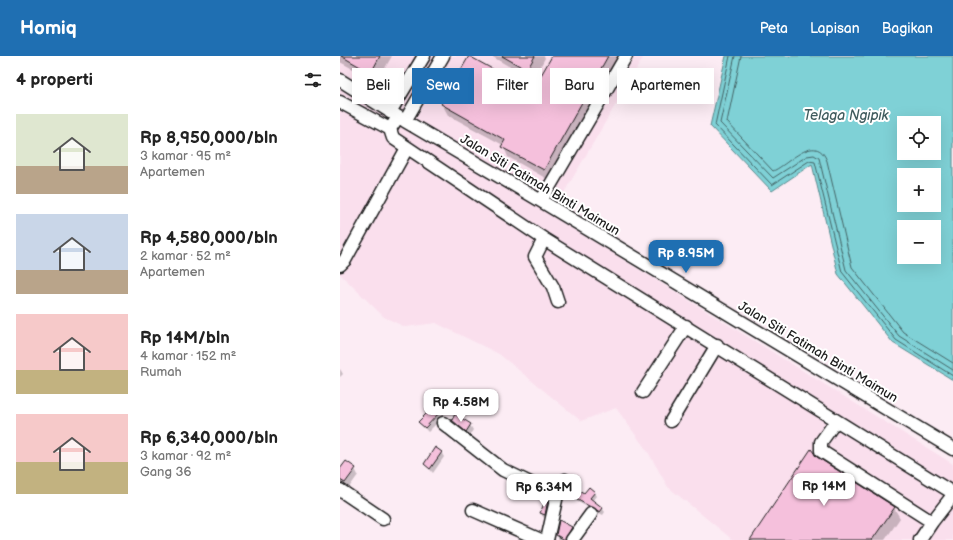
<!DOCTYPE html>
<html lang="id">
<head>
<meta charset="utf-8">
<style>
  body { margin:0; font-family:"Balsamiq Sans",sans-serif; background:#f2f2f2; color:#222; height:100vh; display:flex; flex-direction:column; font-size:15px; white-space:nowrap }
  * { box-sizing:border-box; margin:0 }
  p { font-size:13px; color:#767676 }
  .icon { flex:none; width:22px; height:22px; fill:none; stroke:currentColor; stroke-width:2; stroke-linecap:round; stroke-linejoin:round }
  .map { position:relative; flex:1; overflow:hidden }
  .details { display:flex; flex-direction:column; background:#fff; width:340px }
  .details>* { flex:none }
  .banner { position:absolute; left:12px; top:12px; width:380px; height:36px; display:flex; gap:8px }
  .tools { position:absolute; left:557px; top:60px; display:grid; gap:8px }
  .tools a { display:grid; place-items:center; width:44px; height:44px; border-radius:0px; background:#fff; box-shadow:0 4px 16px #0002; font-size:20px }
  .price { position:absolute; translate:-50% -34px; padding:0 9px; border-radius:8px; background:#fff; color:#222; font-size:13px; line-height:26px; filter:drop-shadow(0 1px 2px #0008) }
  .price::after { content:''; position:absolute; left:50%; top:24px; width:12px; height:9px; margin-left:-6px; background:inherit; clip-path:polygon(0 0,100% 0,50% 100%) }
  .price.on { background:#1f6fb2; color:#fff }
  ul { padding:0; list-style:none }
  li { display:flex; align-items:center; gap:12px; height:100px; padding:0 16px }
  li span { display:grid; place-items:center; flex:none; width:112px; height:80px; border-radius:0px; color:#555 }
  li>.icon { margin-inline-start:auto }
  span .icon { width:48px; height:48px; fill:#fffc; stroke-width:1 }
  li b { font-size:17px }
  h2 { display:flex; justify-content:space-between; align-items:center; height:48px; padding:0 16px; font-size:17px }
  .pill { padding:0 14px; border-radius:0px; background:#fff; box-shadow:0 4px 16px #0002; font-size:14px; line-height:36px }
  .pill.on { background:#1f6fb2; color:#fff }
  header { display:flex; align-items:center; gap:24px; box-sizing:border-box; height:56px; padding:0 20px; background:#1f6fb2; color:#fff }
  header strong { font-size:19px }
  nav { display:flex; gap:22px; margin-inline-start:auto; font-size:14px }
  main { display:flex; flex:1; min-height:0 }
  .map>svg:first-child { display:block }
  .built { fill:#fadfed }
  .water { fill:#7fd1d6; stroke:#57898c; fill-rule:evenodd }
  .shadow { fill:#0003 }
  .lines { fill:none; stroke-linecap:round; stroke-linejoin:round }
  .shore { stroke:#446466; stroke-width:1 }
  .building { fill:#f5c0dc; stroke:#1c1c1c }
  .minor-casing { stroke:#1c1c1c; stroke-width:15 }
  .minor { stroke:#fff; stroke-width:12 }
  .labels { text-anchor:middle; dominant-baseline:central; stroke-width:4; stroke-linejoin:round; paint-order:stroke }
  .street-label { font-size:13px; fill:#1c1c1c; stroke:#fff }
  .water-label { font-size:14px; font-style:italic; fill:#3f5b5d; stroke:#fff }
</style>
</head>
<body>
<header>
<strong>Homiq</strong>
<nav><a>Peta</a><a>Lapisan</a><a>Bagikan</a></nav>
</header>
<main>
<section class="details">
<h2>4 properti<svg class="icon" aria-label="filters" viewBox="0 0 24 24"><path d="M4 7h16M4 17h16"/><circle cx="9" cy="7" r="2"/><circle cx="15" cy="17" r="2"/></svg></h2>
<ul>
<li><span style="background:linear-gradient(#dfe7d0 65%,#b9a48a 0)"><svg class="icon" aria-label="home" viewBox="0 0 24 24"><path d="M3 11l9-7 9 7M6 9v11h12V9"/></svg></span><div><b>Rp 8,950,000/bln</b><p>3 kamar · 95 m²</p><p>Apartemen</p></div></li>
<li><span style="background:linear-gradient(#c9d6e8 70%,#b9a48a 0)"><svg class="icon" aria-label="home" viewBox="0 0 24 24"><path d="M3 11l9-7 9 7M6 9v11h12V9"/></svg></span><div><b>Rp 4,580,000/bln</b><p>2 kamar · 52 m²</p><p>Apartemen</p></div></li>
<li><span style="background:linear-gradient(#f6c9c9 70%,#c2b280 0)"><svg class="icon" aria-label="home" viewBox="0 0 24 24"><path d="M3 11l9-7 9 7M6 9v11h12V9"/></svg></span><div><b>Rp 14M/bln</b><p>4 kamar · 152 m²</p><p>Rumah</p></div></li>
<li><span style="background:linear-gradient(#f6c9c9 60%,#c2b280 0)"><svg class="icon" aria-label="home" viewBox="0 0 24 24"><path d="M3 11l9-7 9 7M6 9v11h12V9"/></svg></span><div><b>Rp 6,340,000/bln</b><p>3 kamar · 92 m²</p><p>Gang 36</p></div></li>
</ul>
</section>
<div class="map">
<svg width="613" height="484" viewBox="0 0 613 484">
  <rect width="100%" height="100%" fill="#fcecf4"/>
  <filter id="ink" filterUnits="userSpaceOnUse"><feTurbulence type="fractalNoise" baseFrequency=".025" numOctaves="2"/><feDisplacementMap in="SourceGraphic" scale="8" xChannelSelector="R" yChannelSelector="G"/><feConvolveMatrix kernelMatrix="1 2 1 2 8 2 1 2 1" color-interpolation-filters="sRGB"/></filter>
  <g filter="url(#ink)">
    <path class="built" d="M0 0H304L211 159 613 408V484H393L328 431 308 396 276 352 241 365 159 298 96 267 65 271 44 261 0 218Z"/>
    <path class="water" d="M386 0H613V324L553 287 498 218 472 108 432 135 370 70ZM564 67H594V97H564ZM564 119H594V149H564ZM564 171H594V201H564Z"/>
    <path class="shadow" d="M0 0H52L37 26 0 6Z
      M151 0H204L205 2 193 24Z
      M213 0H279L209 124 168 101 163 89 108 59 102 48 193 37Z
      M0 313 3 318 0 321Z
      M93 352 101 363 88 376 79 366Z
      M113 364 130 369 133 374 129 380 116 369Z
      M101 396 104 401 93 417 85 408Z
      M476 402 554 452 560 462 545 484H413Z
      M15 413 18 419 8 433H0V414Z
      M254 436 256 440 252 445 262 452 265 456 263 459 230 442 228 438Z
      M208 445 210 450 207 463 203 461 201 457Z
      M231 472 234 477 229 484H219L217 479Z"/>
    <g class="lines">
      <path class="shore" d="M390 0 375 69 432 129 469 105 475 106 502 216 556 284 613 320
        M395 0 380 67 433 122 467 100 474 99 479 102 506 214 559 280 613 314
        M401 0 387 66 433 115C448 109 476 75 487 105L512 211 563 276 613 307"/>
    </g>
    <path class="building" d="M1 0H40L31 17Z
      M129 0 192 35 212 0H268L204 114 161 91 165 84 101 48Z
      M162 0H195L187 14Z
      M93 351 99 357 85 372 78 366Z
      M115 358 131 368 126 376 112 364Z
      M95 391 102 396 90 413 84 408Z
      M471 393 477 401 555 451 532 484H410Z
      M6 405 16 412 5 427 0 424V413Z
      M231 430 244 437 249 431 255 436 250 442 263 452 260 456 227 438Z
      M206 443 208 444 205 459 200 457Z
      M219 464 232 471 225 484 216 479Z"/>
    <g class="lines">
      <defs>
        <path id="minor" d="M0 24 65 65 201 145 613 393
          M0 46 50 73
          M50 56 84 0
          M58 61 50 73 53 82 204 183 613 437
          M65 65 103 0
          M201 145 286 0
          M204 183 195 201 213 231 218 246
          M0 209 5 204 67 92
          M303 336 346 270
          M331 365 377 289
          M496 365 481 386V395L592 466 580 484
          M103 367 163 414 217 440
          M0 434 43 463
          M133 454 201 484
          M592 466 613 439
          M207 484 218 435 225 424
          M232 484 251 458"/>
      </defs>
      <use href="#minor" class="minor-casing"/>
      <use href="#minor" class="minor"/>
    </g>
  </g>
  <g class="labels">
    <g class="street-label">
      <text transform="translate(200 129) rotate(31)">Jalan Siti Fatimah Binti Maimun</text>
      <text transform="translate(478 296) rotate(31)">Jalan Siti Fatimah Binti Maimun</text>
    </g>
    <g class="water-label">
      <text x="506" y="59">Telaga Ngipik</text>
    </g>
  </g>
</svg>
<div class="tools">
<a><svg class="icon" aria-label="locate" viewBox="0 0 24 24"><circle cx="12" cy="12" r="6"/><path d="M12 2v4M12 18v4M2 12h4M18 12h4"/></svg></a>
<a>+</a>
<a>−</a>
</div>
<b class="price on" style="left:346px;top:218px">Rp 8.95M</b>
<b class="price" style="left:121px;top:367px">Rp 4.58M</b>
<b class="price" style="left:484px;top:451px">Rp 14M</b>
<b class="price" style="left:204px;top:452px">Rp 6.34M</b>
<div class="banner">
<a class="pill">Beli</a>
<a class="pill on">Sewa</a>
<a class="pill">Filter</a>
<a class="pill">Baru</a>
<a class="pill">Apartemen</a>
</div>
</div>
</main>
</body>
</html>
